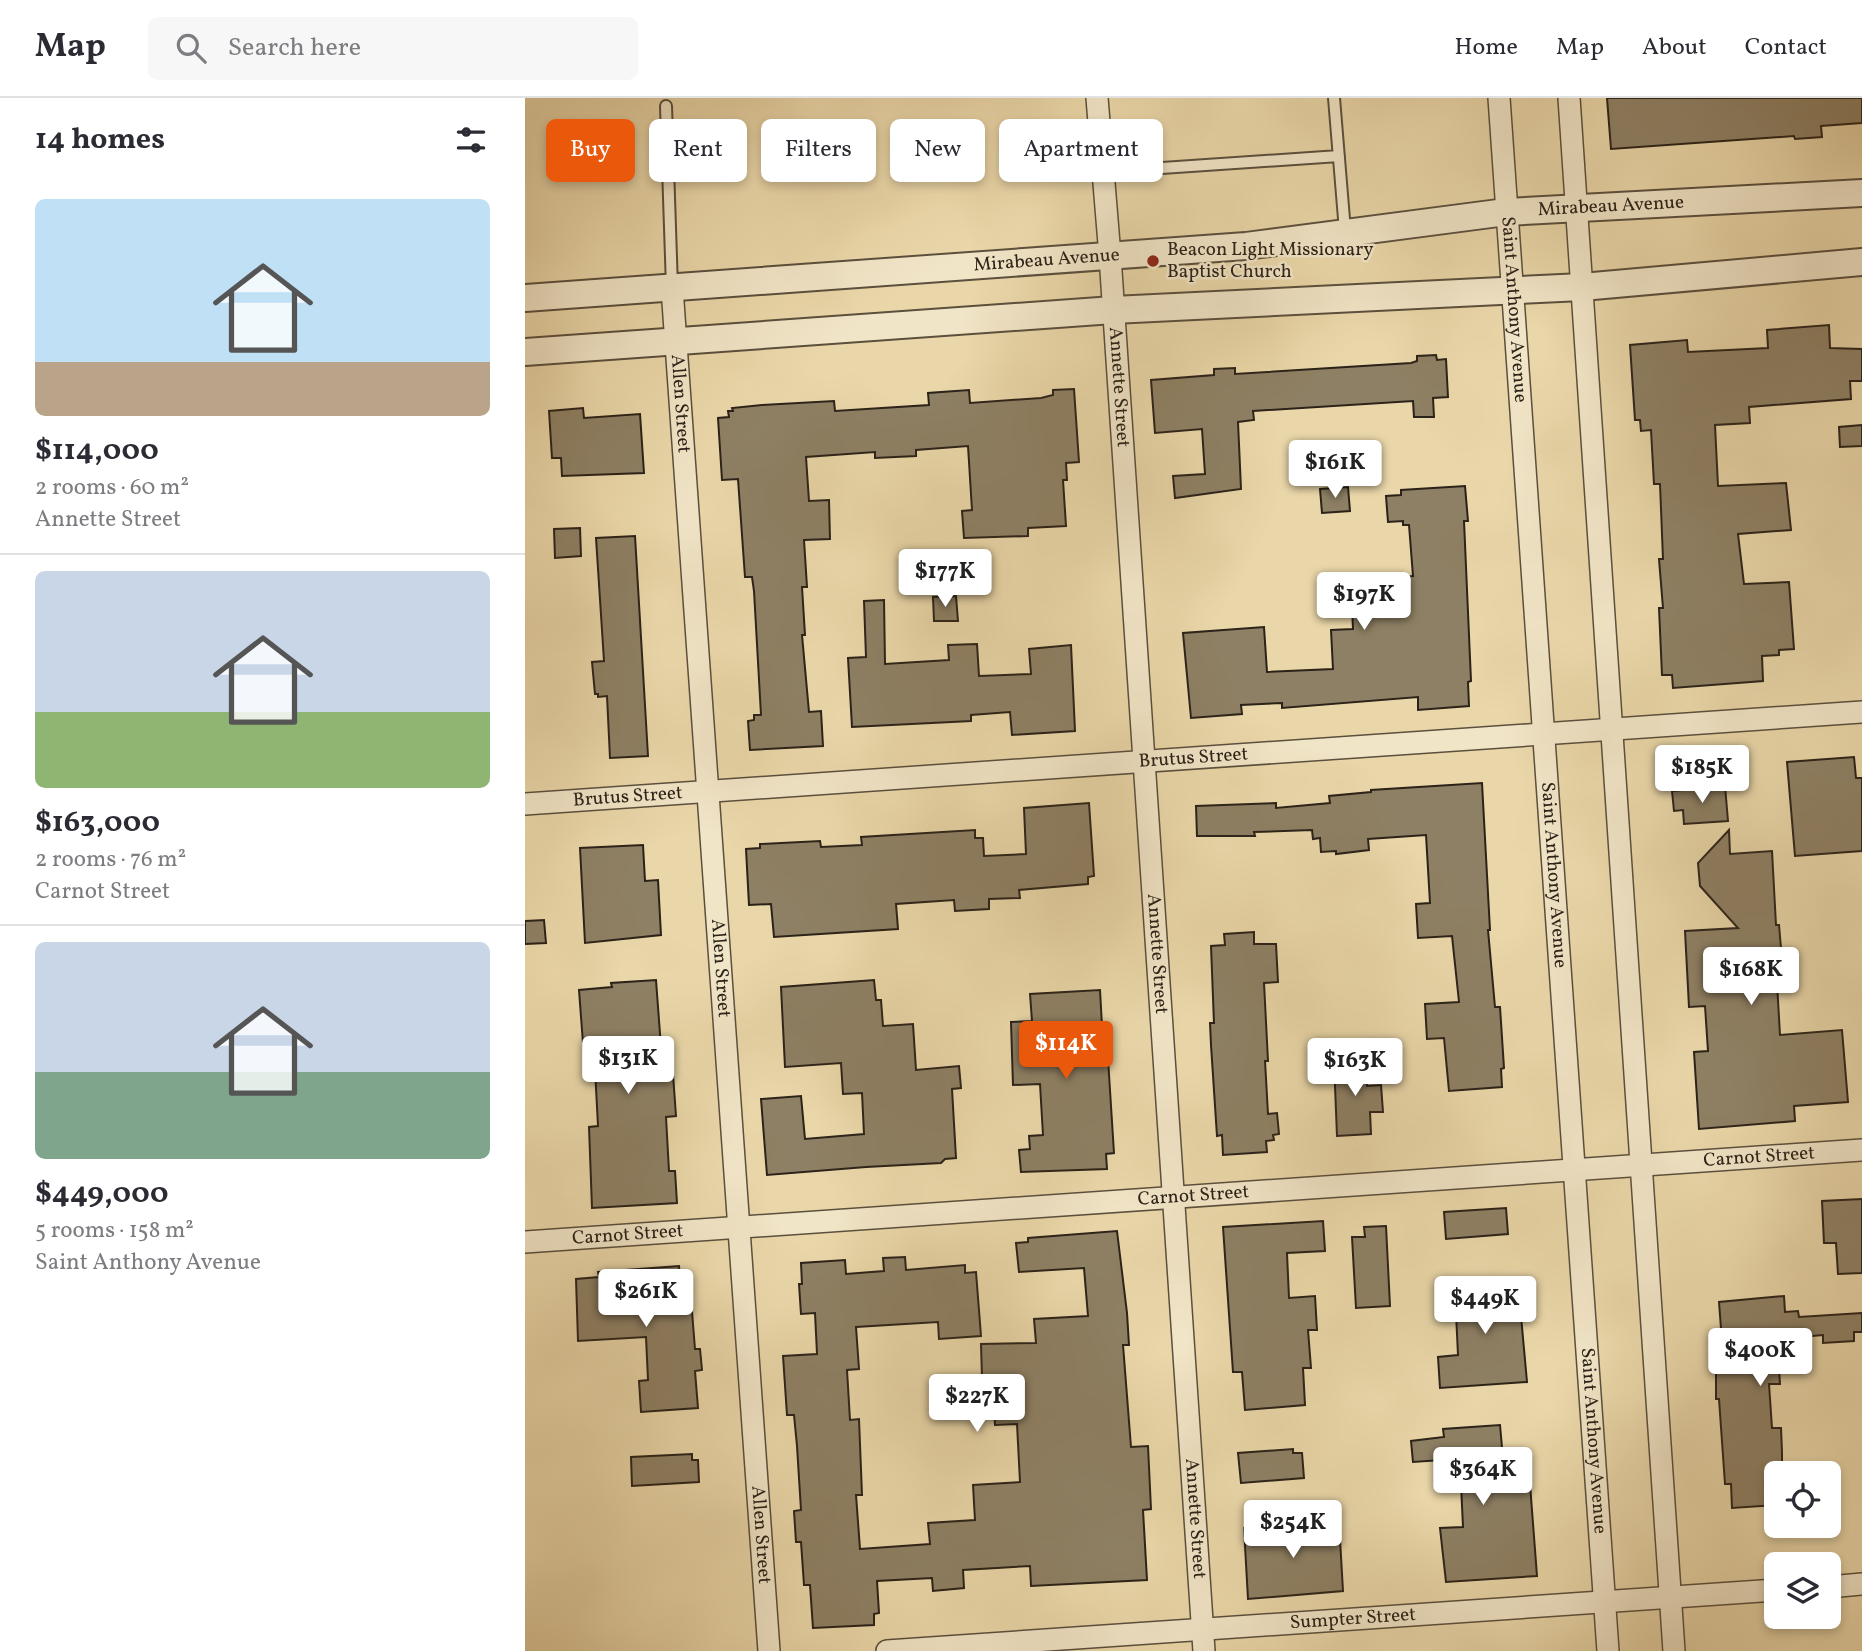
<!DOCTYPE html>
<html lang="en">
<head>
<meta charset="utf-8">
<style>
  body { margin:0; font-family:Vollkorn,serif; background:#f7f7f7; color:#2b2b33; height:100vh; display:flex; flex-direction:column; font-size:26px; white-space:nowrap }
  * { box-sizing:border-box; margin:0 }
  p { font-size:23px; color:#7c7c81 }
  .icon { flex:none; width:38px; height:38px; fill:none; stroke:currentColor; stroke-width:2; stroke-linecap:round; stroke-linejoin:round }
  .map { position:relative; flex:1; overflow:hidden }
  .sheet { display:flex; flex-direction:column; background:#fff; width:525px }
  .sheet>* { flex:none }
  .guide { position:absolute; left:21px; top:21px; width:665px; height:63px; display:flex; gap:14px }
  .tools { position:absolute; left:1239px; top:1363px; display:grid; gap:14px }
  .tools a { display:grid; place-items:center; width:77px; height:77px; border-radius:10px; background:#fff; box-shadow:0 4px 10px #0003; font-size:35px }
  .price { position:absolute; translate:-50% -60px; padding:0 16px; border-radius:7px; background:#fff; color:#222; font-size:23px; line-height:46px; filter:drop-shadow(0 2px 4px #0008) }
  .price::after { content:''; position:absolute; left:50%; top:42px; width:21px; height:16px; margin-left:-10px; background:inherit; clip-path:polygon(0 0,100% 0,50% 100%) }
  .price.current { background:#ea580c; color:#fff }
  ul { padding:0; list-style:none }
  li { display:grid; align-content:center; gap:14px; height:371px; padding:0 35px }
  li+li { border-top:2px solid #e1e1e2 }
  li span { display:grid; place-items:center; height:217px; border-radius:10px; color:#555 }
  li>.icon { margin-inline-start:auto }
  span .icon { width:126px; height:126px; fill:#fffc; stroke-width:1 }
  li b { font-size:30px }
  h2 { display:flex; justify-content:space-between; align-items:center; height:84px; padding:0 35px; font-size:30px }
  .tag { padding:0 24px; border-radius:10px; background:#fff; box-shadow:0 4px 10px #0003; font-size:24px; line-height:63px }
  .tag.current { background:#ea580c; color:#fff }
  header { display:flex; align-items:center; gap:42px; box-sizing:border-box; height:98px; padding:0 35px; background:#fff; border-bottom:2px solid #e1e1e2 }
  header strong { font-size:33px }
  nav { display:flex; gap:38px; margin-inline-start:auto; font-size:24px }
  .search { width:490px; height:63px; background:#f7f7f7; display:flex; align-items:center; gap:18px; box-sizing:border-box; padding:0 24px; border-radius:10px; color:#7c7c81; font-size:26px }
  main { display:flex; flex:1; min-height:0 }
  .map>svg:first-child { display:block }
  .building { fill:#8e8064; stroke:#2b2219; stroke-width:2 }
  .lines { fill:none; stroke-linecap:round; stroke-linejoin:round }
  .service-casing { stroke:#5b4f3d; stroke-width:14 }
  .minor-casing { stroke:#5b4f3d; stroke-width:24 }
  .tertiary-casing { stroke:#5b4f3d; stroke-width:30 }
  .service { stroke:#f1e5c7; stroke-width:10 }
  .minor { stroke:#f1e5c7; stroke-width:21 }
  .tertiary { stroke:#f1e5c7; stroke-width:26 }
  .poi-dot { fill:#8f2418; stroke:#f1e5c7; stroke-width:2.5 }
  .labels { text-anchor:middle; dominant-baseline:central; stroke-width:5; stroke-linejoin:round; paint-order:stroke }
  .street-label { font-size:19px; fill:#2b2219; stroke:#f1e5c7 }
  .poi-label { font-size:19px; fill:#2b2219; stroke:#f1e5c7; text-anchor:start }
</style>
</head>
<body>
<header>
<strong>Map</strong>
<div class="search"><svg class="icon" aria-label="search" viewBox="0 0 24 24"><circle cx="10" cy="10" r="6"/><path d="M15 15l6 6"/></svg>Search here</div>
<nav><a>Home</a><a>Map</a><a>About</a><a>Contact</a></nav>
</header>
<main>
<section class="sheet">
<h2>14 homes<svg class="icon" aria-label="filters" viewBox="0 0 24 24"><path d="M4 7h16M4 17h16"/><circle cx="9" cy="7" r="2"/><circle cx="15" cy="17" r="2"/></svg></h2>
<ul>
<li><span style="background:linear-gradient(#bfe0f5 75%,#b9a48a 0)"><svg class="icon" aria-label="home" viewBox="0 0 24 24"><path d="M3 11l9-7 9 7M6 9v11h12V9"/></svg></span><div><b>$114,000</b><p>2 rooms · 60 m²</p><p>Annette Street</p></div></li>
<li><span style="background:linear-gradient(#c9d6e8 65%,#8fb573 0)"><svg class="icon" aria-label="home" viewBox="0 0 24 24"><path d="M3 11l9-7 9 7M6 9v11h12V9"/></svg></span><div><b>$163,000</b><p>2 rooms · 76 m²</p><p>Carnot Street</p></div></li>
<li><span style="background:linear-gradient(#c9d6e8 60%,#7fa58c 0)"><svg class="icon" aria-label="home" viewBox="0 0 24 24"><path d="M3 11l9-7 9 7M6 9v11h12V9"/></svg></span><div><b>$449,000</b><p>5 rooms · 158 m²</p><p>Saint Anthony Avenue</p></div></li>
</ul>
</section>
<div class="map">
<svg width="1337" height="1553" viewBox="0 0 1337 1553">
  <rect width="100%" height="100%" fill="#ead7a9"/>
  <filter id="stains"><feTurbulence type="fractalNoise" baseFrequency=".00286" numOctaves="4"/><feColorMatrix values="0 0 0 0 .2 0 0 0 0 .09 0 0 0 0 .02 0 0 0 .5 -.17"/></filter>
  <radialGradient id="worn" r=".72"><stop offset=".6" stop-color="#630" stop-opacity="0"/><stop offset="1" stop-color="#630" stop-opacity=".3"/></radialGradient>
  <path class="building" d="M1082 0H1337V25L1296 28 1297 39 1270 41 1269 38 1086 51Z
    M1304 227 1305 250 1337 251V283H1325L1326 301 1224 309 1225 325 1190 327 1193 388 1261 385 1266 432 1213 436 1219 486 1264 484 1269 551 1254 552V557L1237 558 1238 583 1148 590 1147 577H1137L1134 510H1138L1134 461H1138L1135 386H1129L1126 332 1116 333 1115 322H1110L1105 247 1162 242 1163 254 1243 250 1242 232Z
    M911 257 912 262 921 261 923 299 908 300 909 319H889L888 303 728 313 729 322 713 324 716 391 650 400 648 378 680 376 677 331 630 335 626 282 689 277V271L710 270V276L886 265 892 263V258Z
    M549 291 554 364 541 365 542 382H538L541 428 503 430V438L439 440 437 413 447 412 443 348 391 352V358L350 360V354L281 359 284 403 304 402 305 441 279 442 282 489H277L280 537H277L284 614 296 613 298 648 225 652 223 623 229 622V617H236L229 493 227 479H220L213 381 197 382 193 320 204 319 203 313H208L207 310 237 307 309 303 310 313 404 307 403 295 444 292 445 305 516 300 528 297V292Z
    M58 310 59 320 115 316 119 375 37 378 36 360H27L24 313Z
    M1337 327V348L1315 349 1314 329Z
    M940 388 943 423H939L946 583 943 584 944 608 893 612V599L757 610V605L716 607 717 616 666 620 658 535 739 529 742 574 808 571 806 532 828 531 826 487 847 486 846 480 888 478 884 427H878V423L863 424 861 398 876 397V392Z
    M823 389 825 413 797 415 795 391Z
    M55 430 56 458 30 460 29 431Z
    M110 438 123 658 85 660 82 598 73 599V596H70L67 564 79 563 71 440Z
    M431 498 433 523H409L408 499Z
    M359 502 360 566 424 562 423 547 452 546 454 578 506 576 504 551 546 547 550 633 487 637 485 614 446 617V623L327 629 323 560 341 559 339 503Z
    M1329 659 1331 680H1337V753L1270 758 1262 664Z
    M957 685 965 832H963L970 909H975L979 970 976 971 977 989 924 993 919 940 902 941 900 906 934 904 927 838 893 840 891 806 905 805 901 737 843 741 844 752 811 756V753L796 754 795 740 788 741 787 732 729 734 730 738H672L671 708 751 705V710L805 705 804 698 846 694V692Z
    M1200 688 1203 723 1159 726 1158 712 1149 713 1147 693Z
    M564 705 569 778 563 779V786L494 792 495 800 464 801V811L430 813 429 802 371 806 373 831 249 839 246 806 224 807 221 751 235 750V746L295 743 296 749 337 747 336 739 450 732V740H458L459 758 501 756 499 710Z
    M1204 732 1205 756 1247 753 1251 827H1254L1256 850H1250L1255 937 1317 932 1323 1004 1269 1008 1270 1023 1174 1031 1169 954 1183 953 1180 908 1164 909 1160 833 1213 830 1175 788 1173 765Z
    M118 747 120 783 133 782 136 837 60 845 55 750Z
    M19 822 21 845 0 846V823Z
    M729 834V846H751L753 884 739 885 743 963H740L743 1016 752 1015 754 1036 748 1037 749 1042 741 1043 742 1054 698 1057 697 1037 692 1038 686 947 685 925H689L686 848 700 847 699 836Z
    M131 882 138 976H148L151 1018 141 1019 144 1073H150L152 1105 67 1110 64 1029 73 1028 70 971 60 972 54 892 87 889 86 885Z
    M349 882 351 902H356L358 928 388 926 391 972 434 968 436 990 427 991 431 1060 420 1061 416 1065 341 1069 242 1077 236 1001 276 998 280 1041 339 1036 337 995 318 996 316 965 260 969 256 889Z
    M575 892 578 946 582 945 589 1055 581 1056 582 1071 496 1074 494 1052 505 1051 504 1038 518 1037 515 986 488 987 486 924 507 923 505 896Z
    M842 962V988L856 987 858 1014H845L846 1036 812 1038 809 963Z
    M1337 1101V1175L1313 1176 1311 1145H1299L1297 1103Z
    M981 1110 983 1136 921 1141 919 1114Z
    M798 1123 800 1153 762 1155 764 1200 790 1198 792 1232H783L786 1270H778L780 1307 720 1312 717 1274H708L698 1129Z
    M861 1128 865 1208 831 1210 827 1139H840L839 1129Z
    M592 1133 602 1215 604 1247H598L606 1349 623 1348 626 1411 618 1412 622 1482 506 1488 505 1468 438 1472 439 1490 408 1493 407 1480 352 1483 354 1515 349 1516V1527L288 1530 285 1487H279L276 1444H271L269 1413 276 1412 272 1348 269 1317H262L258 1258 292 1256 290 1215 276 1216 274 1186H277L276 1165 320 1162 321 1176 359 1173 358 1160 380 1159 381 1172 440 1167V1175L451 1174 456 1238 414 1241 413 1224 331 1229 334 1271 322 1272 325 1322 334 1321 337 1397H331L335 1451 405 1446 403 1425 450 1422 448 1387 495 1384 492 1326 470 1327 468 1280H457L456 1246 511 1245 509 1221 563 1218 559 1170 494 1174 491 1145 503 1144V1140Z
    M154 1168 155 1182H161L163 1201H166L170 1251H175L177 1272 170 1273 173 1310 116 1314 114 1283 123 1282 121 1239 53 1243 51 1181 74 1179 73 1174Z
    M986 1182 991 1184 992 1196H994L1002 1284 915 1290 913 1259 933 1257 931 1215H922L921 1186Z
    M1259 1198 1260 1214 1273 1213 1274 1219 1337 1215V1234H1329V1243L1298 1245V1237L1252 1241 1255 1286H1244L1247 1330H1256L1257 1354V1376H1251V1407L1207 1410 1206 1386H1200L1194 1301H1191V1258L1198 1257 1194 1204Z
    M975 1327 980 1383 997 1382V1386H1005L1012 1478 921 1484 915 1430 938 1429 936 1386 919 1387 917 1362 888 1364 886 1343 919 1339 918 1331Z
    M768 1351V1355H777L779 1380 716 1385 713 1355Z
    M167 1356V1362H173L174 1384 107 1388 106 1359Z
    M814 1424 818 1493 723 1501 719 1430Z"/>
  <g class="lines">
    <defs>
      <path id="service" d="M809 0 820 133
        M141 8 147 190
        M578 74 814 58"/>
      <g id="minor">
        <path id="s1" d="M572 0 585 158 679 1553"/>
        <path id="s2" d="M974 0 1083 1553"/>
        <path d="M1044 0 1149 1553"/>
        <path id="s3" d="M147 190 244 1553"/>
        <path id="s4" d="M0 706 1337 614"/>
        <path id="s5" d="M0 1144 1337 1052"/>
        <path d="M1304 1489 1337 1486"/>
        <path id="s6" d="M362 1553 1251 1492"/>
      </g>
      <g id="tertiary">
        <path id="s7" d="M0 200 721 148 981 114 1337 95"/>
        <path d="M0 254 588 212 1057 189 1337 164"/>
      </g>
    </defs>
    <use href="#service" class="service-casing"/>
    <use href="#minor" class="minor-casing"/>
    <use href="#tertiary" class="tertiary-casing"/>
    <use href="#service" class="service"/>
    <use href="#minor" class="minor"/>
    <use href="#tertiary" class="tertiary"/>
  </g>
  <circle class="poi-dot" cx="628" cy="163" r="7"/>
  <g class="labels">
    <g class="street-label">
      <text stroke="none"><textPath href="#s7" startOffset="1090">Mirabeau Avenue</textPath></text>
      <text stroke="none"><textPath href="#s7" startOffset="523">Mirabeau Avenue</textPath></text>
      <text stroke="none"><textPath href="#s2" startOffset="212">Saint Anthony Avenue</textPath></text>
      <text stroke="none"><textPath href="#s1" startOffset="290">Annette Street</textPath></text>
      <text stroke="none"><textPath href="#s3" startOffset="116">Allen Street</textPath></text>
      <text stroke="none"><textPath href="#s4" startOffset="670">Brutus Street</textPath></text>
      <text stroke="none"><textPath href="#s4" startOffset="103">Brutus Street</textPath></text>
      <text stroke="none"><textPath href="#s2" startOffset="779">Saint Anthony Avenue</textPath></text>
      <text stroke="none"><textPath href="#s1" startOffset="858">Annette Street</textPath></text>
      <text stroke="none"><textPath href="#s3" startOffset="682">Allen Street</textPath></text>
      <text stroke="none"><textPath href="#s5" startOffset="1237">Carnot Street</textPath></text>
      <text stroke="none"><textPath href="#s5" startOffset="670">Carnot Street</textPath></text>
      <text stroke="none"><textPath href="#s5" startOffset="103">Carnot Street</textPath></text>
      <text stroke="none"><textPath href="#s2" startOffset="1346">Saint Anthony Avenue</textPath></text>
      <text stroke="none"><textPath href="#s1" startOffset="1424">Annette Street</textPath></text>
      <text stroke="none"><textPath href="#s3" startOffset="1250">Allen Street</textPath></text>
      <text stroke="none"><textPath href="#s6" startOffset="467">Sumpter Street</textPath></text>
    </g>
    <g class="poi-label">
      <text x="642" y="152">Beacon Light Missionary<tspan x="642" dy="22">Baptist Church</tspan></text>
    </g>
  </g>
  <rect width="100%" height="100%" filter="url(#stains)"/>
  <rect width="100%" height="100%" fill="url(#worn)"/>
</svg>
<div class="tools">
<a><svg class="icon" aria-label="locate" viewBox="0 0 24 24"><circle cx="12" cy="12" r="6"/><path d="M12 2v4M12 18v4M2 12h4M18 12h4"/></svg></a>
<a><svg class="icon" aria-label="layers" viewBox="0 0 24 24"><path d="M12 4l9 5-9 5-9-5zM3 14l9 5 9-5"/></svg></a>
</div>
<b class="price" style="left:810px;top:402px">$161K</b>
<b class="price" style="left:420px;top:511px">$177K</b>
<b class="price" style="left:839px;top:534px">$197K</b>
<b class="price" style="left:1177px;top:707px">$185K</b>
<b class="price" style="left:1226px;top:909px">$168K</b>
<b class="price current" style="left:541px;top:983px">$114K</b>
<b class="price" style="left:103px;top:998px">$131K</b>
<b class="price" style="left:830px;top:1000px">$163K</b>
<b class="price" style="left:121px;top:1231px">$261K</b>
<b class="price" style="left:960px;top:1238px">$449K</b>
<b class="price" style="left:1235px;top:1290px">$400K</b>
<b class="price" style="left:452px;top:1336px">$227K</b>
<b class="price" style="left:958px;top:1409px">$364K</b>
<b class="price" style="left:768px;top:1462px">$254K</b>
<div class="guide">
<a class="tag current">Buy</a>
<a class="tag">Rent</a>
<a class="tag">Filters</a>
<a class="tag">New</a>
<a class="tag">Apartment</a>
</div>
</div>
</main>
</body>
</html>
